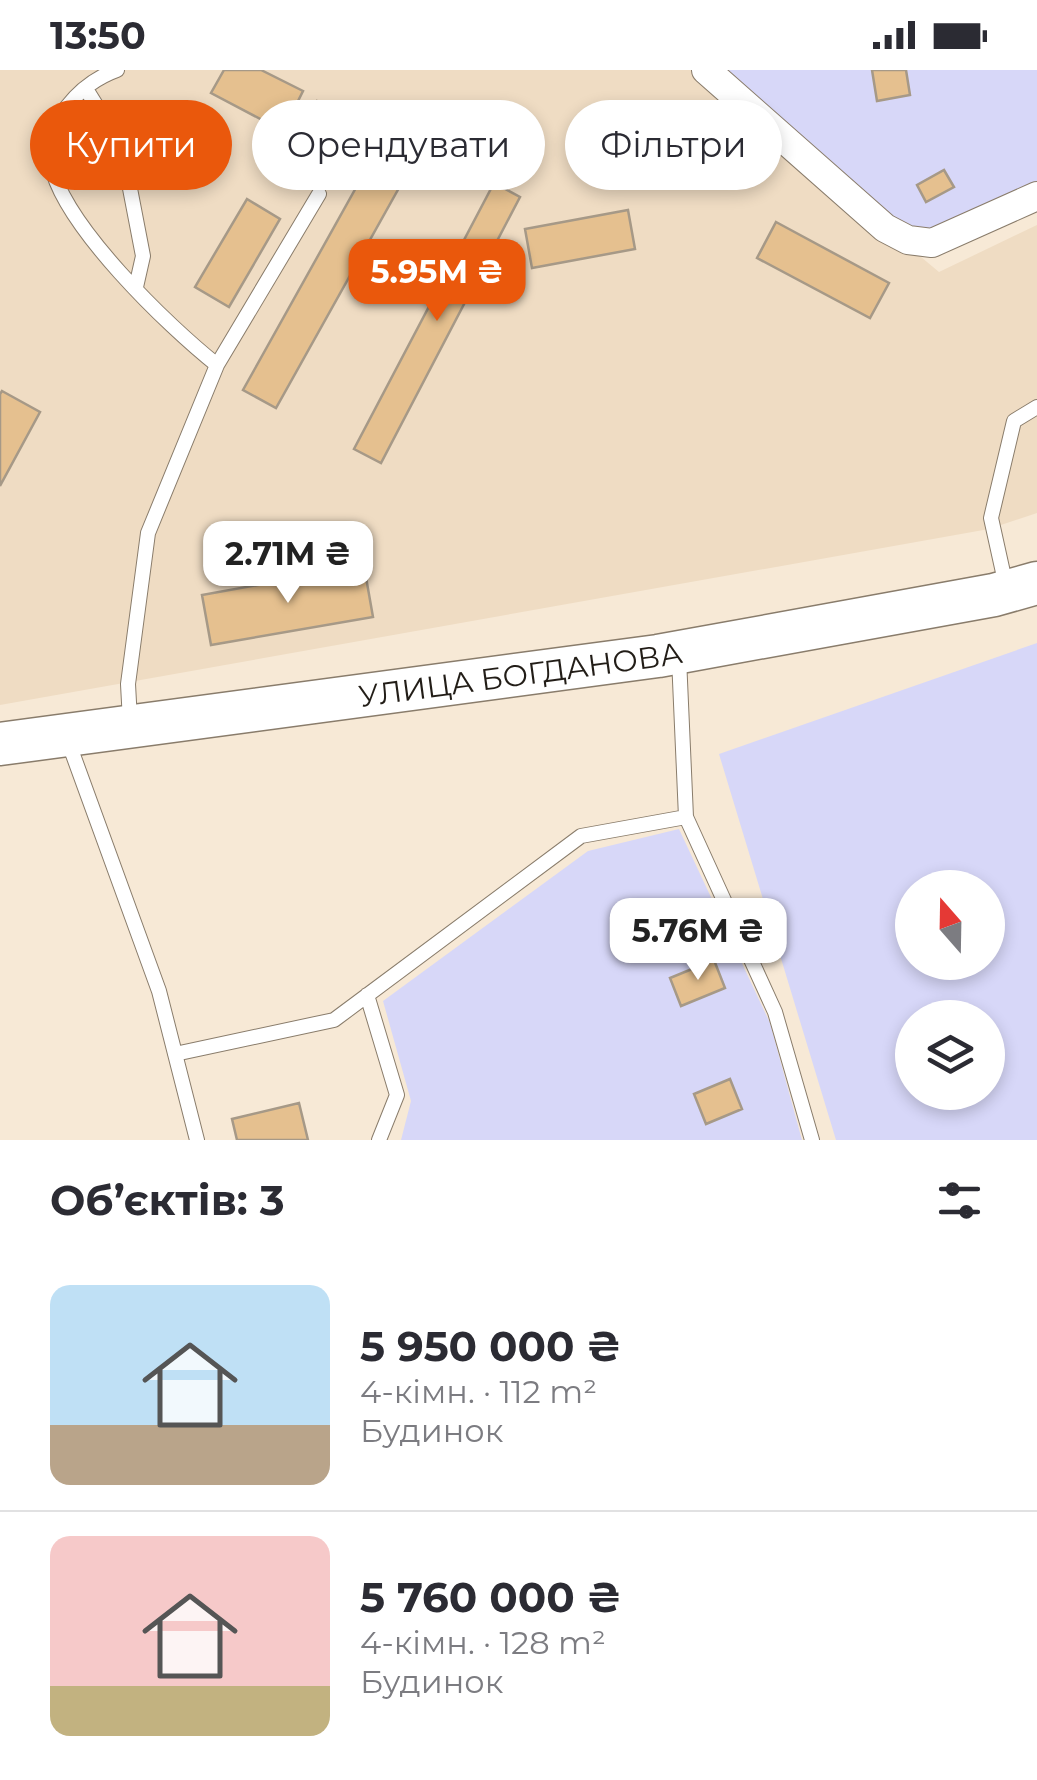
<!DOCTYPE html>
<html lang="uk">
<head>
<meta charset="utf-8">
<style>
  body { margin:0; font-family:Montserrat,sans-serif; background:#f7f7f7; color:#2b2b33; height:100vh; display:flex; flex-direction:column; font-size:38px; white-space:nowrap }
  * { box-sizing:border-box; margin:0 }
  p { font-size:32px; color:#7c7c81 }
  .icon { flex:none; width:55px; height:55px; fill:none; stroke:currentColor; stroke-width:2; stroke-linecap:round; stroke-linejoin:round }
  .map { position:relative; height:1070px; overflow:hidden }
  .sheet { display:flex; flex-direction:column; background:#fff; flex:1 }
  .sheet>* { flex:none }
  .banner { position:absolute; left:30px; top:30px; width:978px; height:90px; display:flex; gap:20px }
  .needle { width:65px; rotate:340deg }
  .tools { position:absolute; left:895px; top:800px; display:grid; gap:20px }
  .tools a { display:grid; place-items:center; width:110px; height:110px; border-radius:50%; background:#fff; box-shadow:0 5px 15px #0003; font-size:50px }
  .price { position:absolute; translate:-50% -85px; padding:0 22px; border-radius:20px; background:#fff; color:#222; font-size:32px; line-height:65px; filter:drop-shadow(0 2px 5px #0008) }
  .price::after { content:''; position:absolute; left:50%; top:60px; width:30px; height:22px; margin-left:-15px; background:inherit; clip-path:polygon(0 0,100% 0,50% 100%) }
  .price.active { background:#ea580c; color:#fff }
  ul { padding:0; list-style:none }
  li { display:flex; align-items:center; gap:30px; height:250px; padding:0 50px }
  li+li { border-top:2px solid #e1e1e2 }
  li span { display:grid; place-items:center; flex:none; width:280px; height:200px; border-radius:20px; color:#555 }
  li>.icon { margin-inline-start:auto }
  span .icon { width:120px; height:120px; fill:#fffc; stroke-width:1 }
  li b { font-size:42px }
  h2 { display:flex; justify-content:space-between; align-items:center; height:120px; padding:0 50px; font-size:42px }
  .tag { padding:0 35px; border-radius:45px; background:#fff; box-shadow:0 5px 15px #0003; font-size:35px; line-height:90px }
  .tag.active { background:#ea580c; color:#fff }
  .status { display:flex; justify-content:space-between; align-items:center; height:70px; padding:0 50px; background:#fff; direction:ltr }
  .status svg { height:28px; fill:currentColor }
  .map>svg:first-child { display:block }
  .built { fill:#efdcc3 }
  .green { fill:#d7d7f8; fill-rule:evenodd }
  .building { fill:#e5c08f; stroke:#a69987; stroke-width:2.5 }
  .lines { fill:none; stroke-linecap:round; stroke-linejoin:round }
  .service-casing { stroke:#897c6b; stroke-width:16 }
  .minor-casing { stroke:#897c6b; stroke-width:30 }
  .primary-casing { stroke:#897c6b; stroke-width:45 }
  .service { stroke:#fff; stroke-width:14 }
  .minor { stroke:#fff; stroke-width:28 }
  .primary { stroke:#fff; stroke-width:42 }
  .labels { text-anchor:middle; dominant-baseline:central; stroke-width:8; stroke-linejoin:round; paint-order:stroke }
  .street-label { font-size:30px; fill:#221d17; stroke:#fff }
</style>
</head>
<body>
<div class="status"><b>13:50</b><svg viewBox="0 0 49 12"><path d="M0 12V9h3v3zM5 12V6h3v6zM10 12V3h3v9zM15 12V0h3v12zM26 1h20v11H26zM47 4h2v5h-2z"/></svg></div>
<div class="map">
<svg width="1037" height="1070" viewBox="0 0 1037 1070">
  <rect width="100%" height="100%" fill="#f7e9d6"/>
  <path class="built" d="M0 0H697L939 202 1037 155V443L989 459 0 635Z"/>
  <path class="green" d="M725 0H1037V118L930 162 897 153Z
    M1037 573V1070H836L719 684ZM912 818H988V892H912ZM912 948H988V1022H912Z
    M679 759 770 953 802 1070H401L411 1031 383 931 588 781Z"/>
  <path class="building" d="M224 0H261L303 21 283 61 211 23Z
    M872 0H906L910 25 877 31Z
    M317 31 350 52 330 83 297 63Z
    M400 39 433 57 276 338 243 320Z
    M944 100 954 117 926 132 917 115Z
    M494 113 520 127 381 393 354 379Z
    M247 129 280 149 229 237 195 217Z
    M628 140 635 179 532 198 525 159Z
    M776 152 889 213 870 248 757 188Z
    M2 321 40 342 0 416V324Z
    M364 496 373 547 211 575 202 525Z
    M714 890 725 918 681 936 670 908Z
    M730 1009 742 1039 706 1054 694 1024Z
    M299 1033 308 1070H237L232 1049Z"/>
  <g class="lines">
    <defs>
      <path id="service" d="M117 0C81 13 43 52 51 94 63 155 168 256 217 295
        M86 19 122 77 143 186 136 217
        M1006 516 991 448 1014 351 1037 337
        M679 588 686 747 775 942 812 1070
        M130 651 128 614 148 463 217 295 319 124
        M68 671 159 921 197 1070
        M367 925 397 1025 379 1070
        M175 984 334 950 581 766 686 747"/>
      <path id="minor" d="M706 0 885 158 908 170 932 173 1037 126"/>
      <g id="primary">
        <path id="s1" d="M0 674 658 586 994 525 1037 513"/>
      </g>
    </defs>
    <use href="#service" class="service-casing"/>
    <use href="#minor" class="minor-casing"/>
    <use href="#primary" class="primary-casing"/>
    <use href="#service" class="service"/>
    <use href="#minor" class="minor"/>
    <use href="#primary" class="primary"/>
  </g>
  <g class="labels">
    <g class="street-label">
      <text stroke="none"><textPath href="#s1" startOffset="525">УЛИЦА БОГДАНОВА</textPath></text>
    </g>
  </g>
</svg>
<div class="tools">
<a><svg class="needle" viewBox="-14 -14 28 28"><path d="M0-13l5 13h-10z" fill="#e53935"/><path d="M0 13l5-13h-10z" fill="#7c7c81"/></svg></a>
<a><svg class="icon" aria-label="layers" viewBox="0 0 24 24"><path d="M12 4l9 5-9 5-9-5zM3 14l9 5 9-5"/></svg></a>
</div>
<b class="price active" style="left:437px;top:254px">5.95M ₴</b>
<b class="price" style="left:288px;top:536px">2.71M ₴</b>
<b class="price" style="left:698px;top:913px">5.76M ₴</b>
<div class="banner">
<a class="tag active">Купити</a>
<a class="tag">Орендувати</a>
<a class="tag">Фільтри</a>
</div>
</div>
<section class="sheet">
<h2>Об’єктів: 3<svg class="icon" aria-label="filters" viewBox="0 0 24 24"><path d="M4 7h16M4 17h16"/><circle cx="9" cy="7" r="2"/><circle cx="15" cy="17" r="2"/></svg></h2>
<ul>
<li><span style="background:linear-gradient(#bfe0f5 70%,#b9a48a 0)"><svg class="icon" aria-label="home" viewBox="0 0 24 24"><path d="M3 11l9-7 9 7M6 9v11h12V9"/></svg></span><div><b>5 950 000 ₴</b><p>4-кімн. · 112 m²</p><p>Будинок</p></div></li>
<li><span style="background:linear-gradient(#f6c9c9 75%,#c2b280 0)"><svg class="icon" aria-label="home" viewBox="0 0 24 24"><path d="M3 11l9-7 9 7M6 9v11h12V9"/></svg></span><div><b>5 760 000 ₴</b><p>4-кімн. · 128 m²</p><p>Будинок</p></div></li>
</ul>
</section>
</body>
</html>
